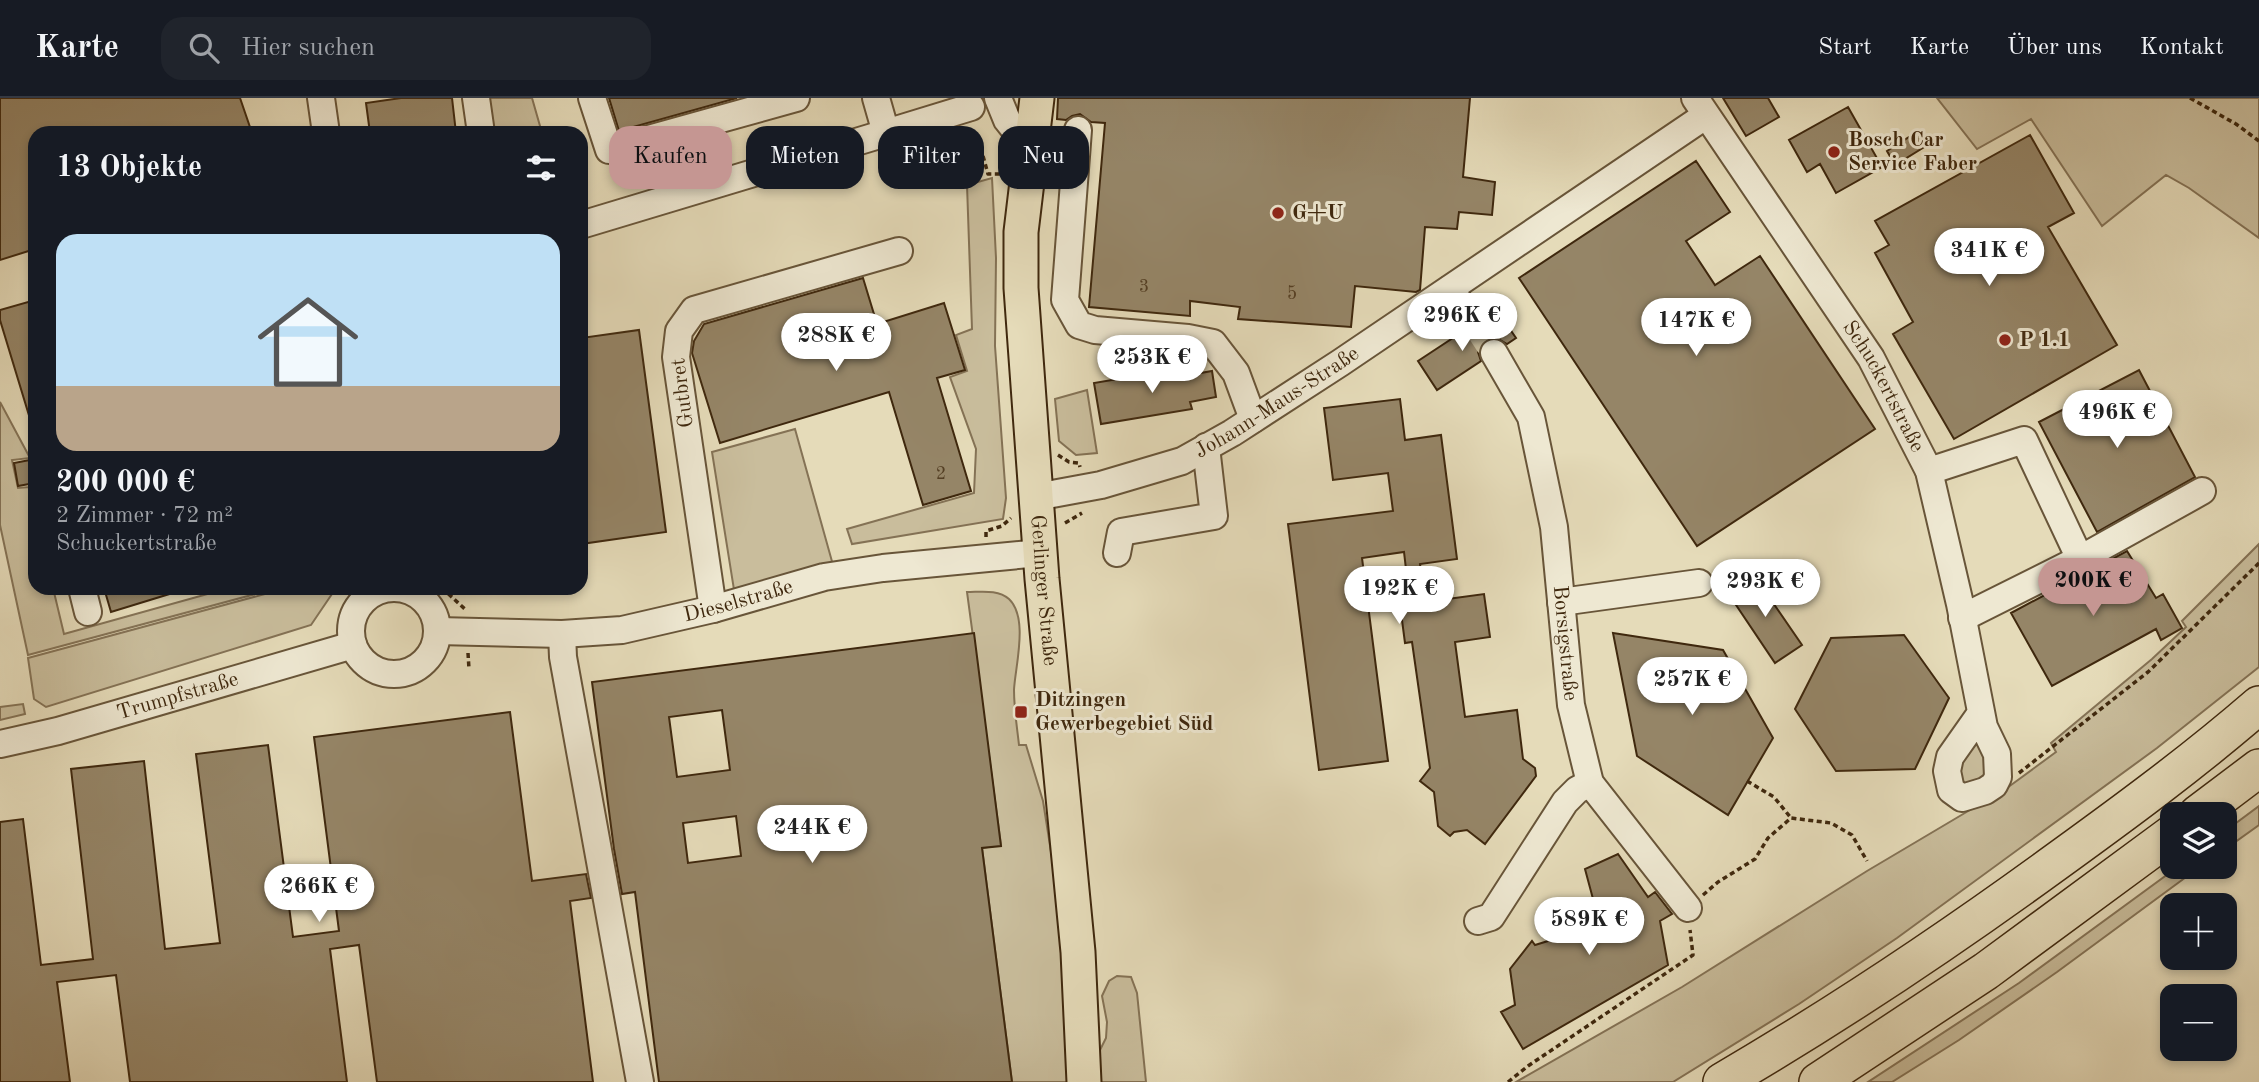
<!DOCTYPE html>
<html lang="de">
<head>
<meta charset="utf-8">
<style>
  body { margin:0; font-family:"Old Standard TT",serif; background:#20242c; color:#f1f3f6; height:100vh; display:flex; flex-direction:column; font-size:26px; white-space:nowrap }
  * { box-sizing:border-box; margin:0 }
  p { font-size:23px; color:#9ea1a6 }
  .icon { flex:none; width:38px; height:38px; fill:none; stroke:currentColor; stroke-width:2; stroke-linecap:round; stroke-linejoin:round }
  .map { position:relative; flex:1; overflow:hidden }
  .drawer { position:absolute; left:28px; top:28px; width:560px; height:469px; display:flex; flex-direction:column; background:#171b24; border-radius:21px; box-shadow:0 4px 10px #0003 }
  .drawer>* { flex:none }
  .banner { position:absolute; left:609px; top:28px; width:665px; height:63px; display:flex; gap:14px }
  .tools { position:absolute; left:2160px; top:704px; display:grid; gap:14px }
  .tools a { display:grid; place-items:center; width:77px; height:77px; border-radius:14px; background:#171b24; box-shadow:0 4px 10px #0003; font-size:35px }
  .price { position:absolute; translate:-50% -60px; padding:0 16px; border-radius:24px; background:#fff; color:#222; font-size:23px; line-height:46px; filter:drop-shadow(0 2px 4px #0008) }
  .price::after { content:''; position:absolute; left:50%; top:42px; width:21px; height:16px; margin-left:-10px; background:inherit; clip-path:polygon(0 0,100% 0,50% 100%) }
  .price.on { background:#c59692; color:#111 }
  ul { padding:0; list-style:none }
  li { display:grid; align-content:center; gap:14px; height:371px; padding:0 28px }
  li span { display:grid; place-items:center; height:217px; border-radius:21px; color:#555 }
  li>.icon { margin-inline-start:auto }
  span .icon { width:126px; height:126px; fill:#fffc; stroke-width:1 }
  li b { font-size:30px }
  h2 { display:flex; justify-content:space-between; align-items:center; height:84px; padding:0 28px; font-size:30px }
  .tag { padding:0 24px; border-radius:21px; background:#171b24; box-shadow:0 4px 10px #0003; font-size:24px; line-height:63px }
  .tag.on { background:#c59692; color:#111 }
  header { display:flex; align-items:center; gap:42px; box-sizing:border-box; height:98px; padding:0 35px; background:#171b24; border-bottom:2px solid #363941 }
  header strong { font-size:33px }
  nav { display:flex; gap:38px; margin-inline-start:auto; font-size:24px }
  .search { width:490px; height:63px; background:#20242c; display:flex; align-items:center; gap:18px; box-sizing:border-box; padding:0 24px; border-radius:21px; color:#9ea1a6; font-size:26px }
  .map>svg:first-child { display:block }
  .green { fill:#c9bd9c; stroke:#847255; stroke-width:2 }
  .building { fill:#958567; stroke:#3f280e; stroke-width:2; fill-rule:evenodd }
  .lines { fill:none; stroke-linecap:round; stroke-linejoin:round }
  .minor-tunnel { stroke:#c4b797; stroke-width:26; stroke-dasharray:26 13; stroke-linecap:butt }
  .minor-casing { stroke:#685539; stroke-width:30 }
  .major-casing { stroke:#3f280e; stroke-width:37 }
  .highway-casing { stroke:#3f280e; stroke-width:40 }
  .path { stroke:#3f280e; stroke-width:3.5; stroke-dasharray:5 3.5; stroke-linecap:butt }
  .minor { stroke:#eee8d2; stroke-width:26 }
  .major { stroke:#e5dbb9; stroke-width:33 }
  .highway { stroke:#e5dbb9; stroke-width:37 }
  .poi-dot { fill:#8f2418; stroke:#eee8d2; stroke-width:2.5 }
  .labels { text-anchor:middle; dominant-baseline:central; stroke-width:6; stroke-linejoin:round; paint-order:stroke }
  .number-label { font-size:18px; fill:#543f24 }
  .poi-label { font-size:21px; font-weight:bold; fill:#3f280e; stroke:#eee8d2; text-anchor:start }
  .street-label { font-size:21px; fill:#3f280e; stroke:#eee8d2 }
</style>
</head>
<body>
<header>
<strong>Karte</strong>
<div class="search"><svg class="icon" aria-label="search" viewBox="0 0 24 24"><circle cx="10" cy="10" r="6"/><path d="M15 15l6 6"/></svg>Hier suchen</div>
<nav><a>Start</a><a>Karte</a><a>Über uns</a><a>Kontakt</a></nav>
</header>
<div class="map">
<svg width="2259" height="984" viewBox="0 0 2259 984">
  <rect width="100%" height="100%" fill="#e5dbb9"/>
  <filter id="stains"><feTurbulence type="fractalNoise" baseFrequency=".00286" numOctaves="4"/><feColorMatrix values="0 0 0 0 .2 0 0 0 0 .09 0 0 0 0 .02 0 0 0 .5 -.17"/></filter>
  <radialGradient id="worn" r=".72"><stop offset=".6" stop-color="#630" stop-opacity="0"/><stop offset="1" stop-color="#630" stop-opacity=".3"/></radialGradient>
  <path class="green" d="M489 0H532L542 35H494Z
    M1937 0H2259V140L2189 90 2166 77 2102 128 2031 21 1977 51Z
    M992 80 996 160 995 248 1006 400 1003 421 852 446 847 431 974 395 976 351 950 279 967 273 956 237 972 231 967 87Z
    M1087 292 1097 355 1076 357 1059 343 1055 301Z
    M0 304 30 360 12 362 18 390 30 389 35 409V490H53L64 536 229 490H278L28 557 0 427Z
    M795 331 833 467 735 498 712 354Z
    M2259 446V569L2157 650 1897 840 1799 906 1673 984H1516L1682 889 1867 773 2007 690 2056 654 2051 645 2152 561 2186 529 2182 523Z
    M287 490H336L311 527 46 609 34 601 28 560Z
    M967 494C981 494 998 491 1009 501 1029 520 1015 569 1014 592 1014 611 1017 629 1019 647H1026L1043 703 1054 773 1075 984H1012L982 750 1001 747Z
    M23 606 25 616 0 622V609Z
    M1981 615 1998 679 1962 700 1950 659Z
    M2259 708V727L2224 752V734Z
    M2179 768H2201L2057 874 1959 942 1892 984H1868L2019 885Z
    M1117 878 1131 879 1137 895 1146 984H1100L1099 954 1106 940 1107 924 1102 898 1109 883Z"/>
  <path class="building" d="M0 0H240L252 35H209L208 30 192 35H35V151L0 162Z
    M401 0H452L456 35H370L366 5Z
    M609 0H737L619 33Z
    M1058 0H1470L1463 79 1495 84 1492 117 1459 114 1457 131 1425 129 1420 192 1416 194 1355 188 1351 229 1238 221 1240 209 1190 203V218L1089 209 1105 25 1091 24 1080 16 1072 18 1066 22 1057 21Z
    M1723 0H1768L1779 19 1746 38Z
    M1848 9 1882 69 1836 95 1820 66 1807 74 1789 42Z
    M1917 34 1926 48 1895 67 1887 53Z
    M2030 37 2074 115 2048 129 2117 247 1954 341 1893 236 1913 224 1875 155 1889 147 1875 123Z
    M1696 63 1730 114 1686 143 1715 187 1760 158 1875 331 1697 448 1519 180Z
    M863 180 877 226 944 205 965 272 937 280 971 393 923 407 889 294 720 345 692 255 694 243 704 226Z
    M35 202V324H31L0 222V212Z
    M1496 211 1516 240 1507 246 1495 239 1486 242 1480 248 1478 254 1481 263 1437 292 1418 263 1462 234 1469 241 1476 242 1484 239 1490 232 1491 224 1488 217Z
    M639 232 666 434 581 446V240Z
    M1183 270 1184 278 1212 273 1216 299 1190 304 1192 311 1101 326 1094 285Z
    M2139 272 2195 379 2097 434 2039 324Z
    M1400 301 1405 342 1441 337 1457 461 1420 466 1425 504 1484 496 1490 539 1455 544 1465 619 1517 612 1523 661 1535 670 1536 678 1485 746 1467 732 1454 734 1450 738 1438 728 1434 694 1420 683 1430 670 1412 544 1405 545 1400 507 1410 506 1404 454 1362 460 1388 663 1319 672 1288 426 1393 413 1388 375 1333 382 1324 310Z
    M35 361V385L18 388 14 365Z
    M2127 453 2156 500 2163 496 2182 530 2161 542 2156 531 2052 588 2011 515Z
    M1754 477 1802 547 1775 565 1728 495Z
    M104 490H175L176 494 111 514Z
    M974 535 1001 748 982 750 1012 984H659L635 794 622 796 614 751 592 584ZM722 612 730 672 677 679 669 619ZM736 718 741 758 688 765 683 725Z
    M1613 535 1723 552 1773 640 1728 717 1637 658Z
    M1904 537 1949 600 1915 671 1836 673 1795 611 1831 540Z
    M510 614 532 783 586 776 591 800 570 803 593 984H377L359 847 330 851 347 984H130L116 877 57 884 70 984H0V724L23 721 41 867 93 861 71 671 144 663 165 851 220 845 196 656 268 647 293 839 339 833 314 639Z
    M1618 756 1648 799 1655 794 1672 816 1660 823 1668 867 1523 951 1501 914 1515 907 1510 871 1532 843 1535 847 1600 827 1585 771Z"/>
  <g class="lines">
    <path class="minor-tunnel" d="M1475 226 1494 255"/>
    <defs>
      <g id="minor">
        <path d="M321 0 326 35"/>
        <path d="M476 0 481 35"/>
        <path d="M592 0 609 52 796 0"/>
        <path d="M998 0 1007 22 1030 51"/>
        <path id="s1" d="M1695 0 1871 260 1929 373 1960 506 1984 629 1997 656 1998 679 1994 687 1985 693 1962 700 1951 692 1947 673 1950 659 1981 615"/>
        <path d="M1078 32 1065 202 1079 227 1095 232 1188 240 1213 245 1236 275 1253 321"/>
        <path d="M886 35 971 9"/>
        <path d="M581 127 886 35 876 0"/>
        <path d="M1450 191 1475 226"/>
        <path id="s2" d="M1494 255 1531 319 1554 429 1571 607 1590 685 1688 810"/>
        <path d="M1929 373 2024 342 2080 461 1962 520"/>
        <path id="s3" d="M1036 399 1101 387 1182 363 1232 335 1340 265 1705 18"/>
        <path d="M1117 455 1121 434 1214 418 1206 349"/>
        <path d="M2080 461 2202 393"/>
        <circle cx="394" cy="533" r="43"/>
        <path d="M82 490 88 514"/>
        <path d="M1561 504 1699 485"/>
        <path d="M713 511 676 259 679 233 694 212 899 153"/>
        <path id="s4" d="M438 533 562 536 622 532 713 511 824 479 883 470 1040 455"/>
        <path d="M562 536 563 559 640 984"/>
        <path id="s5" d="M0 646 58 633 353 547"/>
        <path d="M1478 823 1491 819 1565 704 1577 692 1590 685"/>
      </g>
      <g id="major">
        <path id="s6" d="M1037 0 1021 134V190L1042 481 1078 854 1084 984"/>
      </g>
      <path id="highway" d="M2198 716 2259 670
        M1722 984C1835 918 1943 846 2049 769 2121 717 2192 665 2259 607
        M1818 984 1986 873 2172 736"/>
    </defs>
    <use href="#minor" class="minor-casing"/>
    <use href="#major" class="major-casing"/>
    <use href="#highway" class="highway-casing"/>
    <path class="path" d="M2190 0 2236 26 2259 43
      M983 58 988 76H1003
      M1058 357 1069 364 1079 365 1080 369
      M1065 425 1082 415
      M986 439V433L1002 428 1011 420
      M442 490 467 513
      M468 555 469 571
      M2019 675 2148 574 2259 465
      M1747 683 1774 699 1791 720
      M1703 797 1718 784 1755 761 1768 740 1791 720 1831 725 1852 737 1867 763
      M1508 984 1528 968 1693 857 1690 832"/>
    <use href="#minor" class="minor"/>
    <use href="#major" class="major"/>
    <use href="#highway" class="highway"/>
  </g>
  <g class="poi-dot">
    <circle cx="1834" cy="54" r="7"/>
    <circle cx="1278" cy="115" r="7"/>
    <circle cx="2005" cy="242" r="7"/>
    <rect x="1014" y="607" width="14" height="14" rx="3.5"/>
  </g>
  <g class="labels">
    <g class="number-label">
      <text x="1144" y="189">3</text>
      <text x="1292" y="196">5</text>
      <text x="941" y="376">2</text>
    </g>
    <g class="poi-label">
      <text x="1848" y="42">Bosch Car<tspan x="1848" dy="24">Service Faber</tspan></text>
      <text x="1292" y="115">G+U</text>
      <text x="2019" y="242">P 1.1</text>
      <text x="1035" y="602">Ditzingen<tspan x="1035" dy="24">Gewerbegebiet Süd</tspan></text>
    </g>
    <g class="street-label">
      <text stroke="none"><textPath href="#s1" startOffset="345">Schuckertstraße</textPath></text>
      <text transform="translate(683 295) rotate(-97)">Gutbret</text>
      <text stroke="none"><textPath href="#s3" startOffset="262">Johann-Maus-Straße</textPath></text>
      <text stroke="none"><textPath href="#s6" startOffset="494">Gerlinger Straße</textPath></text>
      <text stroke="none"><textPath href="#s4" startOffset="304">Dieselstraße</textPath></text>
      <text stroke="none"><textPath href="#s2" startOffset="303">Borsigstraße</textPath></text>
      <text stroke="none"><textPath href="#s5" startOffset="184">Trumpfstraße</textPath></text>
    </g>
  </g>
  <rect width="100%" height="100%" filter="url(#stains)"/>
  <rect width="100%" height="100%" fill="url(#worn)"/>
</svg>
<div class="tools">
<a><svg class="icon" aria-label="layers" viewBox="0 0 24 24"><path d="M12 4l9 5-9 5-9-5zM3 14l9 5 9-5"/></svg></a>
<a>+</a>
<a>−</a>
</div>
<b class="price" style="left:1989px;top:190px">341K €</b>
<b class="price" style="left:1462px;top:255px">296K €</b>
<b class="price" style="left:1696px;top:260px">147K €</b>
<b class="price" style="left:836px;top:275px">288K €</b>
<b class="price" style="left:1152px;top:297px">253K €</b>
<b class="price" style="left:2117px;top:352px">496K €</b>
<b class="price on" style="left:2093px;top:520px">200K €</b>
<b class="price" style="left:1765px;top:521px">293K €</b>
<b class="price" style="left:1399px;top:528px">192K €</b>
<b class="price" style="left:1692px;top:619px">257K €</b>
<b class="price" style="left:812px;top:767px">244K €</b>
<b class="price" style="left:319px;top:826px">266K €</b>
<b class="price" style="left:1589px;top:859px">589K €</b>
<div class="banner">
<a class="tag on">Kaufen</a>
<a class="tag">Mieten</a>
<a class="tag">Filter</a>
<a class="tag">Neu</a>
</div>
<section class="drawer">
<h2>13 Objekte<svg class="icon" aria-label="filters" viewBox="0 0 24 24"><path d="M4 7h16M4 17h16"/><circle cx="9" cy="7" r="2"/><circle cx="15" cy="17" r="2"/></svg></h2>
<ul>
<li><span style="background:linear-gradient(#bfe0f5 70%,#b9a48a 0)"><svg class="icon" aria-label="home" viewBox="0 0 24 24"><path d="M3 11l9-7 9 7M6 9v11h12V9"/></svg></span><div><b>200 000 €</b><p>2 Zimmer · 72 m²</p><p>Schuckertstraße</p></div></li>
</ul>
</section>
</div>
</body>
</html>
